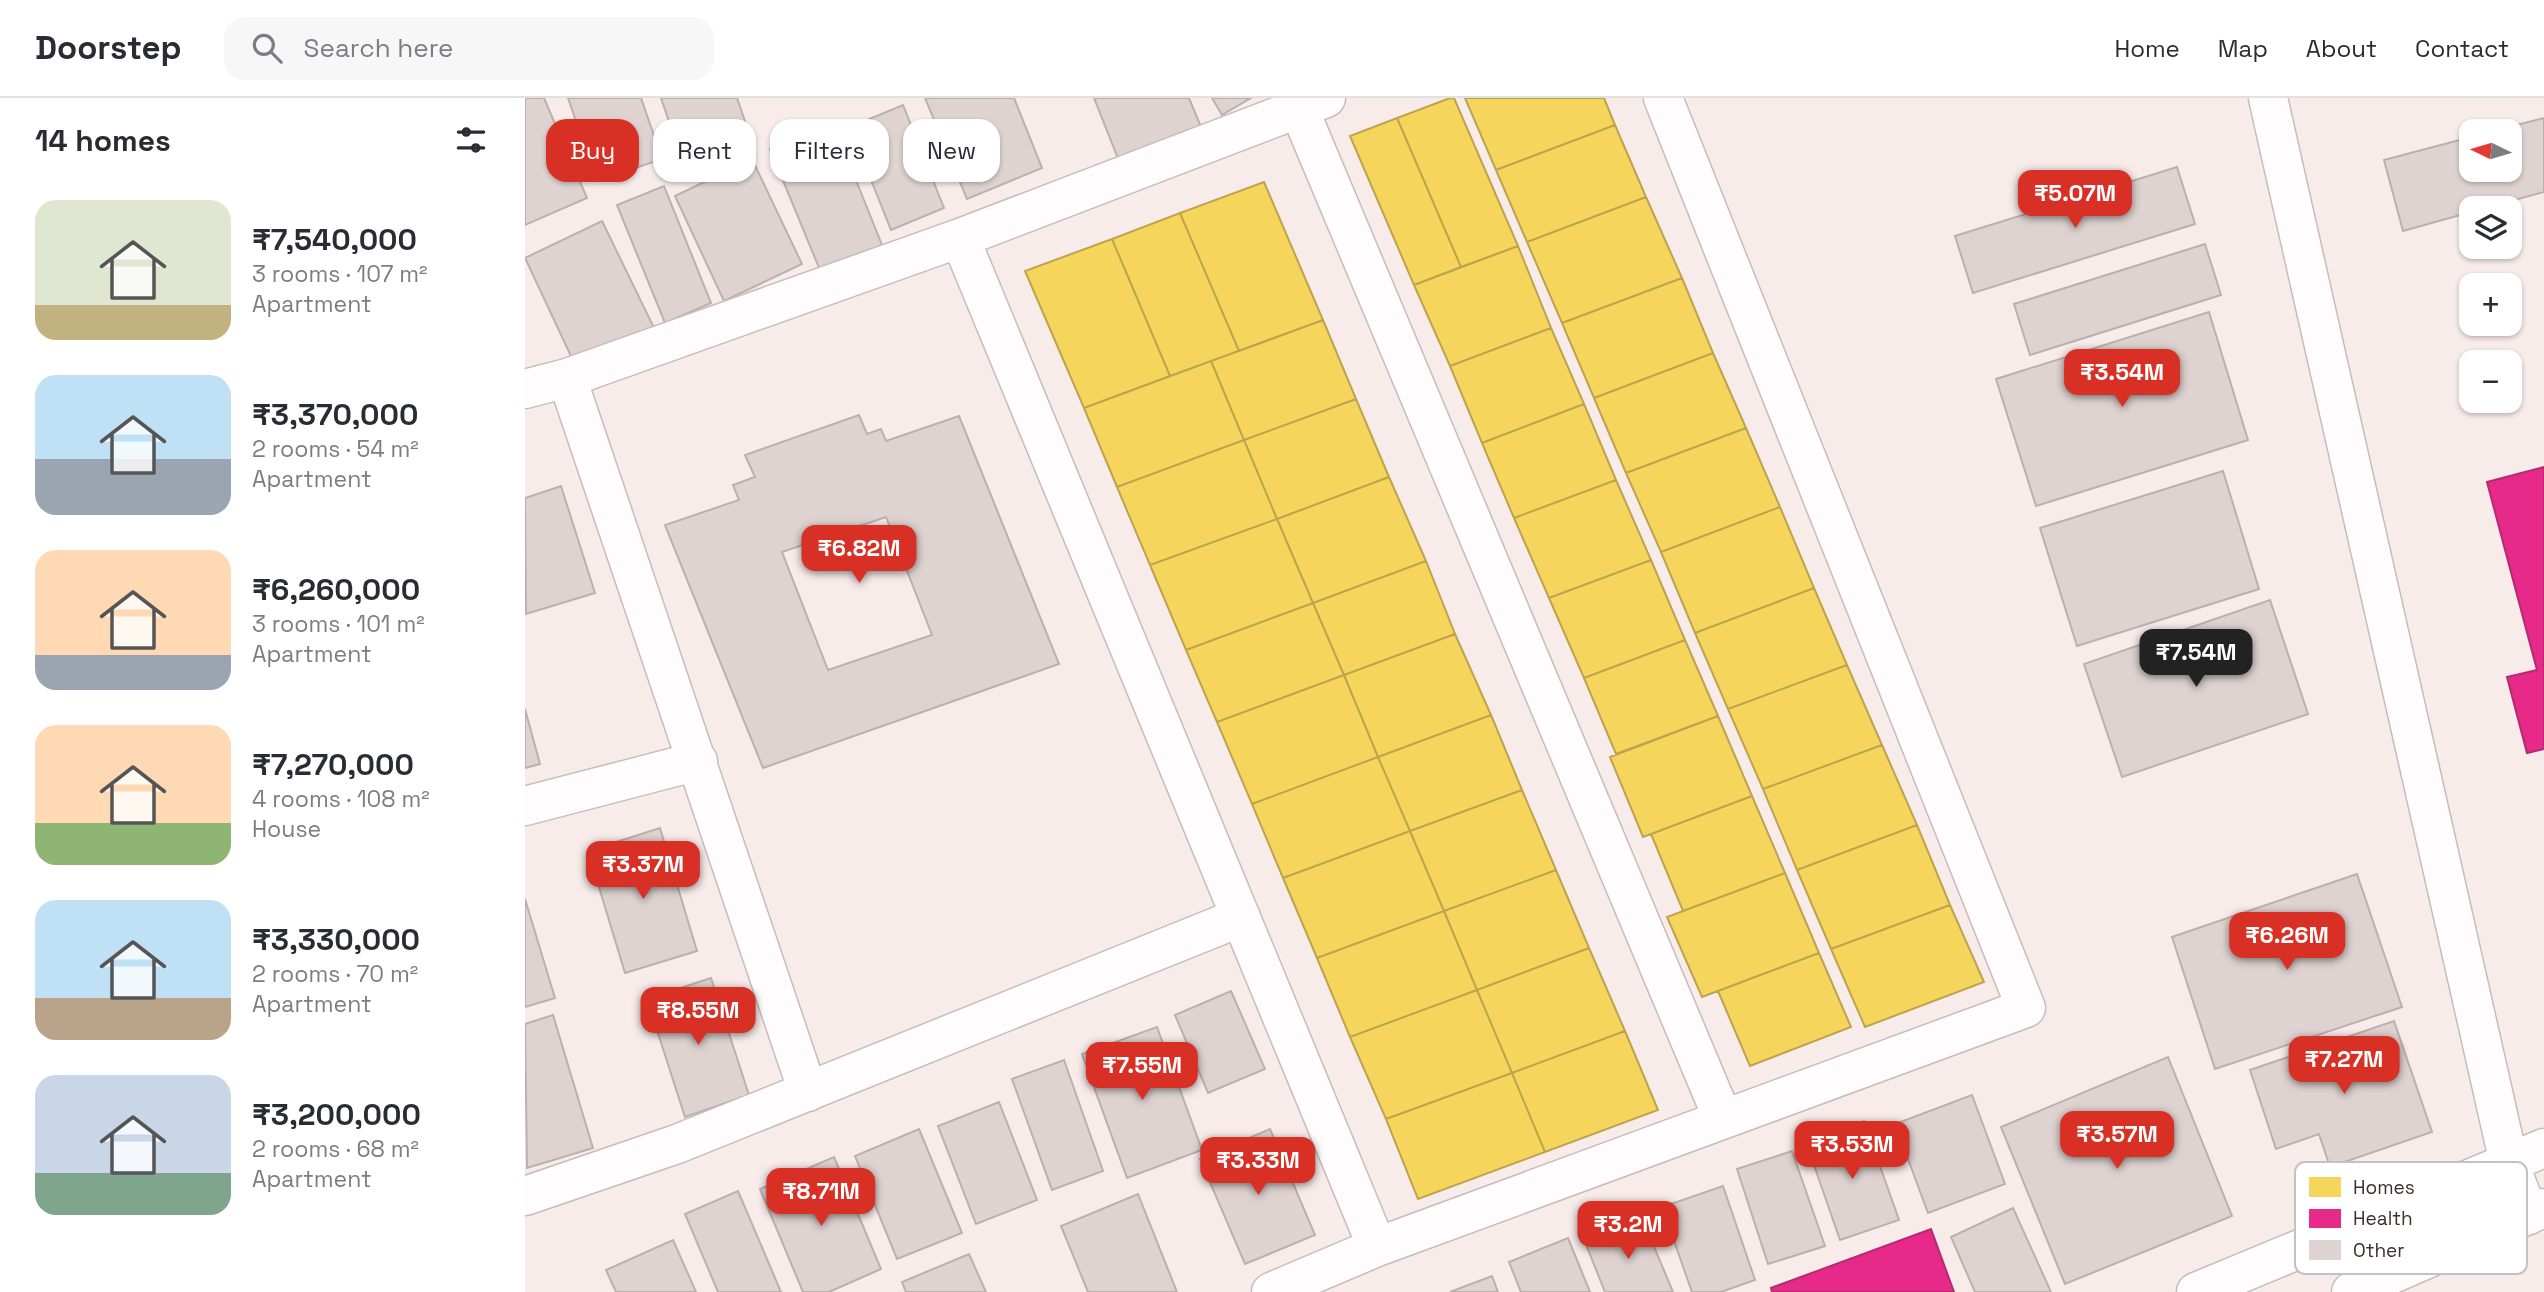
<!DOCTYPE html>
<html lang="en">
<head>
<meta charset="utf-8">
<style>
  body { margin:0; font-family:"Space Grotesk",sans-serif; background:#f7f7f7; color:#2b2b33; height:100vh; display:flex; flex-direction:column; font-size:26px; white-space:nowrap }
  * { box-sizing:border-box; margin:0 }
  p { font-size:23px; color:#7c7c81 }
  .icon { flex:none; width:38px; height:38px; fill:none; stroke:currentColor; stroke-width:2; stroke-linecap:round; stroke-linejoin:round }
  .map { position:relative; flex:1; overflow:hidden }
  .details { display:flex; flex-direction:column; background:#fff; width:525px }
  .details>* { flex:none }
  .guide { position:absolute; left:21px; top:21px; width:665px; height:63px; display:flex; gap:14px }
  .needle { width:46px; rotate:275deg }
  .controls { position:absolute; left:1934px; top:21px; display:grid; gap:14px }
  .controls a { display:grid; place-items:center; width:63px; height:63px; border-radius:14px; background:#fff; box-shadow:0 2px 5px #0004; font-size:35px }
  .price { position:absolute; translate:-50% -60px; padding:0 16px; border-radius:14px; background:#d93025; color:#fff; font-size:23px; line-height:46px; filter:drop-shadow(0 2px 4px #0008) }
  .price::after { content:''; position:absolute; left:50%; top:42px; width:21px; height:16px; margin-left:-10px; background:inherit; clip-path:polygon(0 0,100% 0,50% 100%) }
  .price.selected { background:#222; color:#fff }
  ul { padding:0; list-style:none }
  li { display:flex; align-items:center; gap:21px; height:175px; padding:0 35px }
  li span { display:grid; place-items:center; flex:none; width:196px; height:140px; border-radius:21px; color:#555 }
  li>.icon { margin-inline-start:auto }
  span .icon { width:84px; height:84px; fill:#fffc; stroke-width:1 }
  li b { font-size:30px }
  h2 { display:flex; justify-content:space-between; align-items:center; height:84px; padding:0 35px; font-size:30px }
  .pill { padding:0 24px; border-radius:21px; background:#fff; box-shadow:0 2px 5px #0004; font-size:24px; line-height:63px }
  .pill.selected { background:#d93025; color:#fff }
  header { display:flex; align-items:center; gap:42px; box-sizing:border-box; height:98px; padding:0 35px; background:#fff; border-bottom:2px solid #e1e1e2 }
  header strong { font-size:33px }
  nav { display:flex; gap:38px; margin-inline-start:auto; font-size:24px }
  .search { width:490px; height:63px; background:#f7f7f7; display:flex; align-items:center; gap:18px; box-sizing:border-box; padding:0 24px; border-radius:21px; color:#7c7c81; font-size:26px }
  main { display:flex; flex:1; min-height:0 }
  .map>svg:first-child { display:block }
  .homes { fill:#f6d55c; stroke:#bea34e; stroke-width:2 }
  .health { fill:#e7298a; stroke:#b42b6e; stroke-width:2 }
  .building { fill:#dfd3d1; stroke:#bcb0af; stroke-width:2; fill-rule:evenodd }
  .lines { fill:none; stroke-linecap:round; stroke-linejoin:round }
  .minor-casing { stroke:#c8bcbb; stroke-width:41 }
  .minor { stroke:#fefcfc; stroke-width:38 }
  .key { fill:#fff; stroke:#c4c1c0; stroke-width:2 }
  .key-label { font-size:19px; fill:#3c2f2d }
</style>
</head>
<body>
<header>
<strong>Doorstep</strong>
<div class="search"><svg class="icon" aria-label="search" viewBox="0 0 24 24"><circle cx="10" cy="10" r="6"/><path d="M15 15l6 6"/></svg>Search here</div>
<nav><a>Home</a><a>Map</a><a>About</a><a>Contact</a></nav>
</header>
<main>
<section class="details">
<h2>14 homes<svg class="icon" aria-label="filters" viewBox="0 0 24 24"><path d="M4 7h16M4 17h16"/><circle cx="9" cy="7" r="2"/><circle cx="15" cy="17" r="2"/></svg></h2>
<ul>
<li><span style="background:linear-gradient(#dfe7d0 75%,#c2b280 0)"><svg class="icon" aria-label="home" viewBox="0 0 24 24"><path d="M3 11l9-7 9 7M6 9v11h12V9"/></svg></span><div><b>₹7,540,000</b><p>3 rooms · 107 m²</p><p>Apartment</p></div></li>
<li><span style="background:linear-gradient(#bfe0f5 60%,#9aa5b1 0)"><svg class="icon" aria-label="home" viewBox="0 0 24 24"><path d="M3 11l9-7 9 7M6 9v11h12V9"/></svg></span><div><b>₹3,370,000</b><p>2 rooms · 54 m²</p><p>Apartment</p></div></li>
<li><span style="background:linear-gradient(#ffd9b3 75%,#9aa5b1 0)"><svg class="icon" aria-label="home" viewBox="0 0 24 24"><path d="M3 11l9-7 9 7M6 9v11h12V9"/></svg></span><div><b>₹6,260,000</b><p>3 rooms · 101 m²</p><p>Apartment</p></div></li>
<li><span style="background:linear-gradient(#ffd9b3 70%,#8fb573 0)"><svg class="icon" aria-label="home" viewBox="0 0 24 24"><path d="M3 11l9-7 9 7M6 9v11h12V9"/></svg></span><div><b>₹7,270,000</b><p>4 rooms · 108 m²</p><p>House</p></div></li>
<li><span style="background:linear-gradient(#bfe0f5 70%,#b9a48a 0)"><svg class="icon" aria-label="home" viewBox="0 0 24 24"><path d="M3 11l9-7 9 7M6 9v11h12V9"/></svg></span><div><b>₹3,330,000</b><p>2 rooms · 70 m²</p><p>Apartment</p></div></li>
<li><span style="background:linear-gradient(#c9d6e8 70%,#7fa58c 0)"><svg class="icon" aria-label="home" viewBox="0 0 24 24"><path d="M3 11l9-7 9 7M6 9v11h12V9"/></svg></span><div><b>₹3,200,000</b><p>2 rooms · 68 m²</p><p>Apartment</p></div></li>
</ul>
</section>
<div class="map">
<svg width="2019" height="1194" viewBox="0 0 2019 1194">
  <rect width="100%" height="100%" fill="#f8eceb"/>
  <path class="homes" d="M925 0H929L993 148 936 169 872 20Z
    M940 0H1079L1090 27 971 72Z
    M872 20 936 169 889 187 825 38Z
    M1090 27 1121 99 1002 144 971 72Z
    M739 84 798 222 714 253 655 115Z
    M1121 99 1157 180 1037 225 1002 144Z
    M655 115 714 253 645 278 587 141Z
    M587 141 645 278 559 310 500 173Z
    M993 148 1026 230 925 268 889 187Z
    M1157 180 1188 255 1069 300 1037 225Z
    M798 222 831 301 719 342 686 263Z
    M1026 230 1059 306 957 345 925 268Z
    M1188 255 1221 330 1101 375 1069 300Z
    M686 263 719 342 592 389 559 310Z
    M831 301 864 379 752 421 719 342Z
    M1059 306 1091 382 989 420 957 345Z
    M1221 330 1255 409 1136 454 1101 375Z
    M719 342 752 421 625 467 592 389Z
    M864 379 901 463 788 505 752 421Z
    M1091 382 1126 462 1024 500 989 420Z
    M1255 409 1289 490 1170 535 1136 454Z
    M752 421 788 505 661 552 625 467Z
    M1126 462 1160 542 1059 580 1024 500Z
    M901 463 930 536 819 577 788 505Z
    M1289 490 1322 567 1203 611 1170 535Z
    M788 505 819 577 692 624 661 552Z
    M930 536 966 617 853 659 819 577Z
    M1160 542 1193 618 1091 656 1059 580Z
    M1322 567 1357 647 1238 691 1203 611Z
    M819 577 853 659 727 706 692 624Z
    M966 617 997 692 885 733 853 659Z
    M1193 618 1227 698 1118 739 1085 659Z
    M1357 647 1392 727 1272 772 1238 691Z
    M853 659 885 733 758 780 727 706Z
    M997 692 1031 772 919 813 885 733Z
    M1227 698 1260 775 1158 813 1126 736Z
    M1392 727 1425 807 1306 851 1272 772Z
    M885 733 919 813 792 860 758 780Z
    M1031 772 1064 850 952 892 919 813Z
    M1260 775 1294 855 1177 899 1142 819Z
    M1425 807 1459 884 1340 929 1306 851Z
    M919 813 952 892 825 939 792 860Z
    M1064 850 1100 933 987 975 952 892Z
    M1294 855 1326 929 1225 968 1193 893Z
    M952 892 987 975 861 1021 825 939Z
    M1100 933 1133 1012 1020 1054 987 975Z
    M987 975 1020 1054 893 1101 861 1021Z"/>
  <path class="health" d="M2019 369V651L2002 655 1982 579 2012 572 1962 384Z
    M1406 1131 1429 1194H1247L1246 1190Z"/>
  <path class="building" d="M0 0H19L62 100 0 127Z
    M43 0H116L137 61 72 83Z
    M136 0H212L221 26 153 50Z
    M400 0H489L517 70 442 101Z
    M569 0H664L676 29 594 63Z
    M687 0H726L697 17Z
    M378 7 419 110 366 132 325 29Z
    M2019 20V94L1960 110H1946V114L1878 133 1859 62 1946 39V72H1984V33H1968Z
    M308 25 359 152 297 177 245 51Z
    M227 61 277 166 199 203 150 98Z
    M1652 69 1670 126 1448 195 1430 138Z
    M139 88 186 205 140 225 92 107Z
    M77 123 131 234 52 271 0 160Z
    M1680 146 1696 197 1505 257 1489 206Z
    M1684 214 1723 342 1511 408 1471 281Z
    M334 317 342 336 356 331 361 343 434 318 534 566 238 670 140 427 214 402 208 387 230 379 220 357ZM361 419 407 537 303 572 257 454Z
    M1698 373 1734 491 1552 548 1515 430Z
    M36 388 70 495 1 516 0 400Z
    M1745 502 1783 616 1597 679 1559 566Z
    M0 611 15 666 0 670Z
    M135 730 172 853 100 875 63 753Z
    M1832 776 1877 909 1690 971 1647 839Z
    M0 801 30 900 0 909Z
    M186 880 224 997 160 1019 122 901Z
    M706 893 740 971 683 995 650 917Z
    M28 917 68 1050 2 1070 0 926Z
    M1869 923 1907 1034 1805 1069 1794 1036 1751 1051 1725 972Z
    M632 929 677 1052 602 1080 557 956Z
    M1643 959 1707 1118 1540 1186 1476 1029Z
    M539 962 578 1073 527 1092 487 981Z
    M1447 997 1480 1086 1403 1115 1370 1026Z
    M474 1004 512 1102 451 1126 413 1028Z
    M1339 1023 1374 1122 1315 1142 1281 1044Z
    M394 1031 437 1135 372 1161 330 1058Z
    M745 1031 790 1137 720 1166 675 1061Z
    M1267 1053 1300 1148 1243 1166 1212 1071Z
    M309 1059 356 1171 304 1194H278L235 1091Z
    M1198 1088 1230 1182 1196 1194H1167L1137 1109Z
    M213 1093 256 1194H193L160 1116Z
    M613 1096 652 1194H563L536 1128Z
    M1488 1110 1526 1194H1450L1426 1139Z
    M1117 1120 1148 1194H1080L1060 1144Z
    M1043 1140 1065 1194H996L984 1164Z
    M148 1142 171 1194H91L81 1172Z
    M444 1156 461 1194H381L377 1184Z
    M967 1178 973 1194H925Z"/>
  <g class="lines">
    <defs>
      <path id="minor" d="M1743 0 1984 1065 2004 1117
        M774 11 1198 1021
        M435 140 852 1149
        M42 280 435 140 801 0
        M0 291 42 280 283 994
        M0 708 173 663
        M0 1098 152 1046 716 819
        M746 1194 852 1149 1501 910 1138 0
        M1671 1194 2019 1050
        M1826 1194 2019 1110"/>
    </defs>
    <use href="#minor" class="minor-casing"/>
    <use href="#minor" class="minor"/>
  </g>
  <rect x="1770" y="1064" width="232" height="112" rx="10" class="key"/>
  <rect x="1784" y="1079" width="32" height="20" fill="#f6d55c"/>
  <rect x="1784" y="1111" width="32" height="19" fill="#e7298a"/>
  <rect x="1784" y="1142" width="32" height="20" fill="#dfd3d1"/>
  <g class="key-label">
    <text x="1828" y="1096">Homes</text>
    <text x="1828" y="1127">Health</text>
    <text x="1828" y="1159">Other</text>
  </g>
</svg>
<div class="controls">
<a><svg class="needle" viewBox="-14 -14 28 28"><path d="M0-13l5 13h-10z" fill="#e53935"/><path d="M0 13l5-13h-10z" fill="#7c7c81"/></svg></a>
<a><svg class="icon" aria-label="layers" viewBox="0 0 24 24"><path d="M12 4l9 5-9 5-9-5zM3 14l9 5 9-5"/></svg></a>
<a>+</a>
<a>−</a>
</div>
<b class="price" style="left:1550px;top:132px">₹5.07M</b>
<b class="price" style="left:1597px;top:311px">₹3.54M</b>
<b class="price" style="left:334px;top:487px">₹6.82M</b>
<b class="price selected" style="left:1671px;top:591px">₹7.54M</b>
<b class="price" style="left:118px;top:803px">₹3.37M</b>
<b class="price" style="left:1762px;top:874px">₹6.26M</b>
<b class="price" style="left:173px;top:949px">₹8.55M</b>
<b class="price" style="left:1819px;top:998px">₹7.27M</b>
<b class="price" style="left:617px;top:1004px">₹7.55M</b>
<b class="price" style="left:1592px;top:1073px">₹3.57M</b>
<b class="price" style="left:1327px;top:1083px">₹3.53M</b>
<b class="price" style="left:733px;top:1099px">₹3.33M</b>
<b class="price" style="left:296px;top:1130px">₹8.71M</b>
<b class="price" style="left:1103px;top:1163px">₹3.2M</b>
<div class="guide">
<a class="pill selected">Buy</a>
<a class="pill">Rent</a>
<a class="pill">Filters</a>
<a class="pill">New</a>
</div>
</div>
</main>
</body>
</html>
